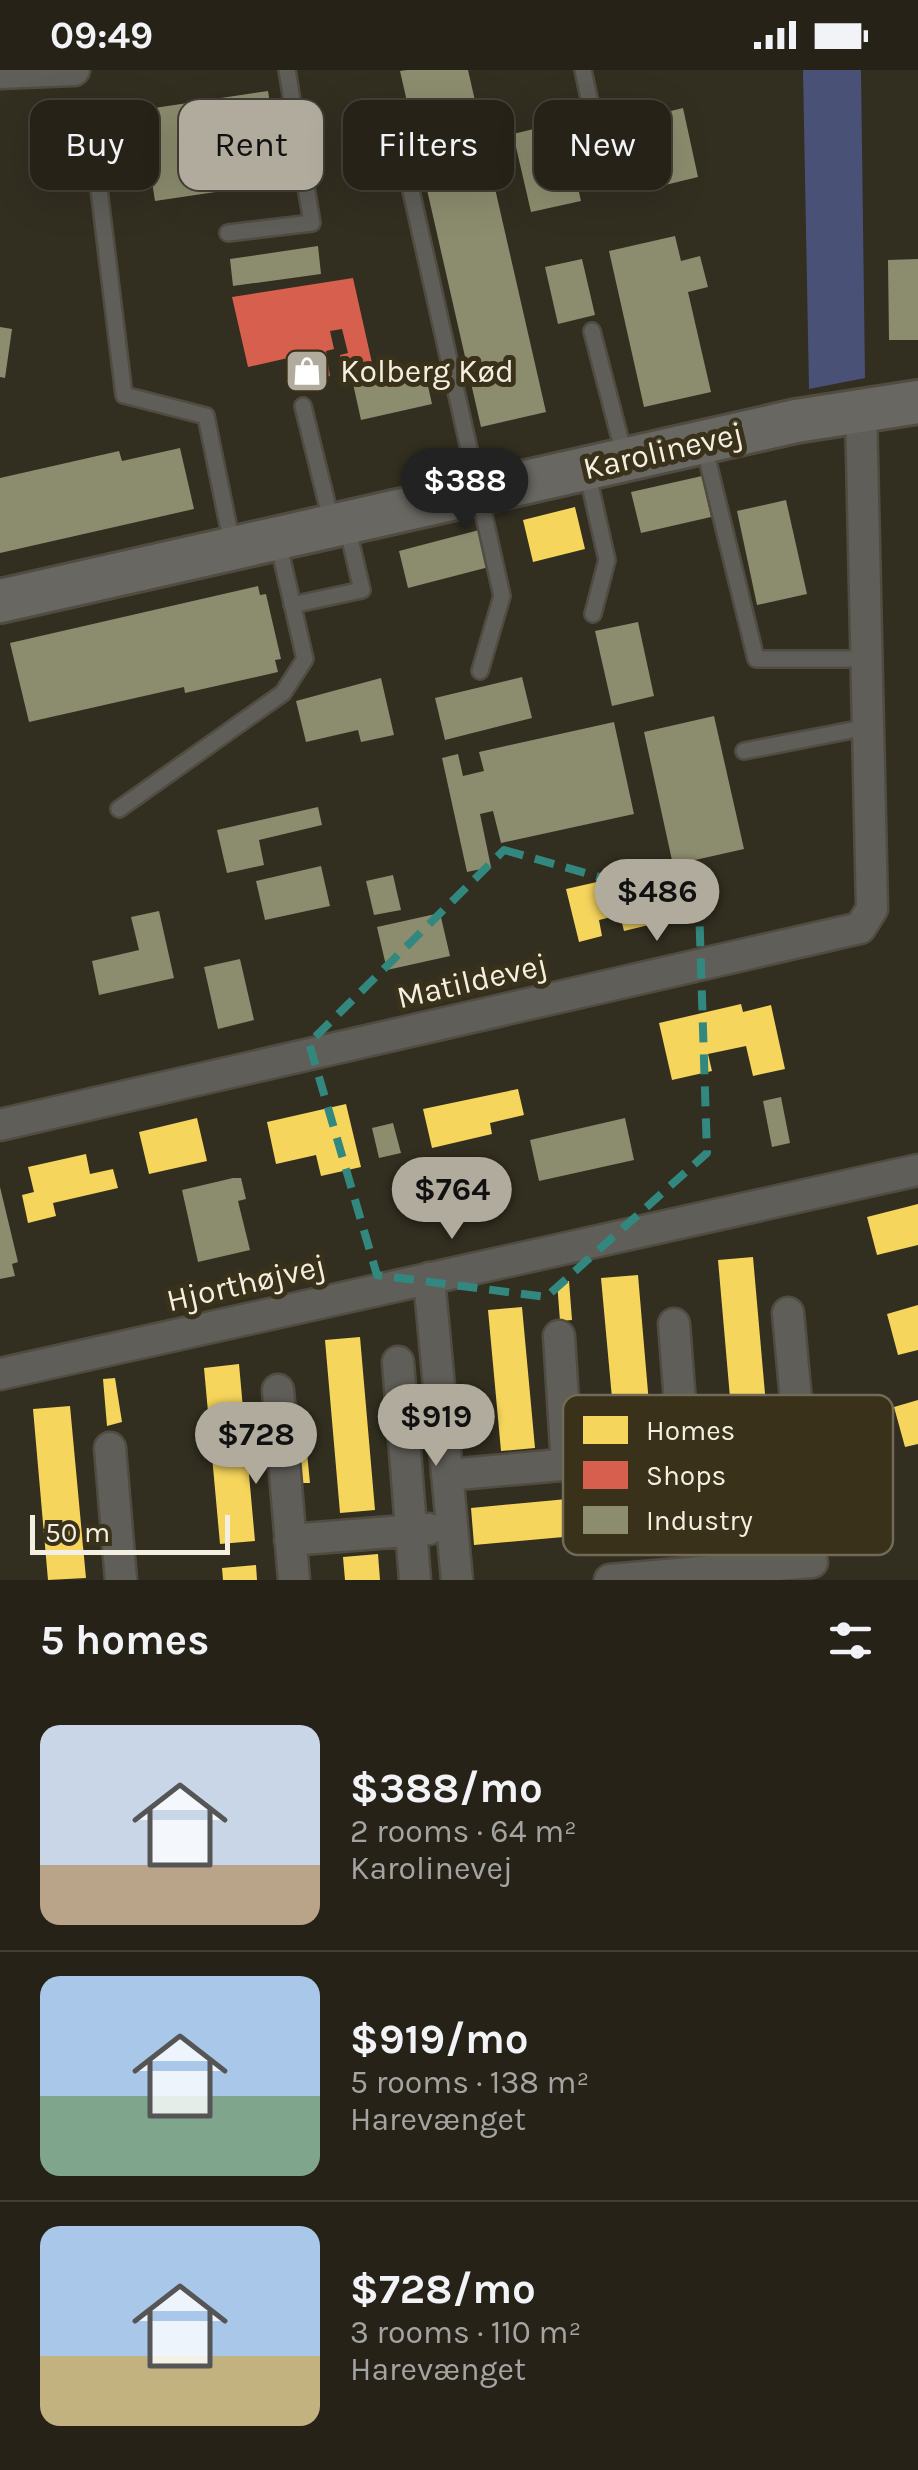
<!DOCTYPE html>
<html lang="en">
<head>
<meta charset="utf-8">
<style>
  body { margin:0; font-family:Karla,sans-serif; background:#322f25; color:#f1f3f6; height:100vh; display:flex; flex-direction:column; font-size:38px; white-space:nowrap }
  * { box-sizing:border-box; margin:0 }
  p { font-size:32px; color:#a4a4a2 }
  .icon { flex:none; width:55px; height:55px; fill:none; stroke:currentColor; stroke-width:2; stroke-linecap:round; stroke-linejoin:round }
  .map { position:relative; height:1510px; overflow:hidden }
  .side { display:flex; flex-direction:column; background:#262218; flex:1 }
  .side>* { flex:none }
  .hud { position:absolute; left:30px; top:30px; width:860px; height:90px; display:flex; gap:20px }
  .scale { position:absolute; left:30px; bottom:25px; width:200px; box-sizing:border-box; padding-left:10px; border:5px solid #f5efe1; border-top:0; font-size:28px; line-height:35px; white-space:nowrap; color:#f5efe1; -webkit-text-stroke:8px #393119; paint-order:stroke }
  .price { position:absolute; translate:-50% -85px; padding:0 22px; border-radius:35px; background:#b1ab9d; color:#111; font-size:32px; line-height:65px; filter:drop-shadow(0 2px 5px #0008) }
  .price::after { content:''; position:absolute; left:50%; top:60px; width:30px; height:22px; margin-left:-15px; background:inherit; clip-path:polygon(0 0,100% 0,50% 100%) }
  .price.current { background:#222; color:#fff }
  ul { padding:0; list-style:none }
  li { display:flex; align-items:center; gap:30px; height:250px; padding:0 40px }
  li+li { border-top:2px solid #423f37 }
  li span { display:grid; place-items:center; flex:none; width:280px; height:200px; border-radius:20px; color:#555 }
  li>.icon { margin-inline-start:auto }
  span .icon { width:120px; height:120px; fill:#fffc; stroke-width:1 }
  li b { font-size:42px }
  h2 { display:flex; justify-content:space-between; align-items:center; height:120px; padding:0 40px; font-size:42px }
  .pill { padding:0 35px; border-radius:20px; background:#262218; box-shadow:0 10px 40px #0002,0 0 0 2px #423f37; font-size:35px; line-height:90px }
  .pill.current { background:#b1ab9d; color:#111 }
  .status { display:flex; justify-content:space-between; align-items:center; height:70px; padding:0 50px; background:#262218; direction:ltr }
  .status svg { height:28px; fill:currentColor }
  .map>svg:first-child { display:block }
  .forest { fill:#4a5177 }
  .homes { fill:#f6d55c }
  .shops { fill:#d6604d }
  .industry { fill:#8c8c6e }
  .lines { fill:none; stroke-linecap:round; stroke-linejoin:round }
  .lane-casing { stroke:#504c41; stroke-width:20 }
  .street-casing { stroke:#504c41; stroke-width:35 }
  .secondary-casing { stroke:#504c41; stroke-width:48 }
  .lane { stroke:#5f5e58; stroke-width:15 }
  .street { stroke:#5f5e58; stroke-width:30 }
  .secondary { stroke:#696761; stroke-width:42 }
  .marked { fill:none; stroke:#32887f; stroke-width:8; stroke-dasharray:20 12; stroke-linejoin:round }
  .labels { text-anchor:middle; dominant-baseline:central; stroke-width:10; stroke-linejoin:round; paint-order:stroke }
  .poi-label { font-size:32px; fill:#f5efe1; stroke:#393119; text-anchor:start }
  .street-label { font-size:32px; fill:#f5efe1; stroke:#393119 }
  .key { fill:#393119; stroke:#716a55; stroke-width:2.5 }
  .key-label { font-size:28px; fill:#f5efe1 }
</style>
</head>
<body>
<div class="status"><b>09:49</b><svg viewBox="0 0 49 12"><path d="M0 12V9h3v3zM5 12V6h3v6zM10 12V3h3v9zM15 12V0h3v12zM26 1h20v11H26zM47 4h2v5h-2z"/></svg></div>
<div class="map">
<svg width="918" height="1510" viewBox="0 0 918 1510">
  <rect width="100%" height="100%" fill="#322e20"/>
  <path class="forest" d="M803 0H861L865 308 809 319Z"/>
  <path class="homes" d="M575 437 585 479 533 492 523 450Z
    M641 802 653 854 624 861 620 845 599 850 602 866 579 872 566 819Z
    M741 934 743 942 771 935 785 999 753 1006 746 976 708 984 712 1001 672 1010 659 953Z
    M518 1019 524 1045 490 1053 492 1064 432 1078 423 1039Z
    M346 1034 361 1097 321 1106 316 1085 276 1094 267 1052Z
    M197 1048 207 1091 149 1104 139 1062Z
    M86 1084 90 1104 113 1099 118 1118 53 1133 56 1146 28 1153 22 1125 34 1122 28 1097Z
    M918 1134V1175L877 1185 867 1147Z
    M753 1187 768 1358 733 1362 718 1190Z
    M638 1205 652 1369 616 1372 601 1208Z
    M569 1211 572 1250 560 1251 557 1212Z
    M918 1235V1280L898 1285 887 1244Z
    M522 1237 535 1378 501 1381 488 1240Z
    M360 1267 375 1440 340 1443 325 1270Z
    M239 1294 255 1471 220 1474 204 1298Z
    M115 1308 122 1352 107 1356 103 1309Z
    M918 1330V1374L905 1377 894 1337Z
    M70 1336 86 1508 48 1510 33 1339Z
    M298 1383H307L310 1413H301Z
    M813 1417 816 1452 620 1469 619 1462 474 1475 471 1438 621 1424 622 1434Z
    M378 1484 380 1510H345L343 1487Z
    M256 1495 257 1510H223L222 1498Z"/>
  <path class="shops" d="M353 208 372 293 359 296 361 306 346 310 340 285 348 283 342 259 330 261 334 279 326 281 330 306 294 315 288 288 248 297 232 227Z"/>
  <path class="industry" d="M407 0H468L546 342 481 357 400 1Z
    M268 21 282 112 155 131 141 40Z
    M683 38 698 107 657 117 642 48Z
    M563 52 581 131 531 142 513 64Z
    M675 166 681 191 700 186 708 217 688 222 711 322 644 337 609 181Z
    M318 176 321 204 233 216 230 189Z
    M582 189 595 245 558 254 545 197Z
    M918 189V270H889L888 190Z
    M0 257 12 259 5 308 0 307Z
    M423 293 432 334 361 350 352 309Z
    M180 378 194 439 0 483V408L119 381 122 391Z
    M702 406 711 447 641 463 631 422Z
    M786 430 807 524 757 535 737 441Z
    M479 460 489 497 408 518 399 481Z
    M258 516 260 525 266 524 281 589 275 590 278 602 185 623 184 617 29 652 10 573Z
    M638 552 654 626 612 636 595 561Z
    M522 607 532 648 445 670 435 628Z
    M381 608 394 665 361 672 358 660 306 672 296 631Z
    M714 646 744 779 673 795 644 662Z
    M614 652 634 744 501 773 493 741 480 744 491 797 467 802 442 688 458 684 463 706 484 701 479 682Z
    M318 737 322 755 259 770 264 795 227 803 217 760Z
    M321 796 330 836 265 850 256 811Z
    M393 805 401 840 374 845 366 811Z
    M159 841 174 908 99 925 92 891 139 880 131 847Z
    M440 843 450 886 387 900 377 857Z
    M240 889 254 950 218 959 204 897Z
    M781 1027 790 1073 772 1077 763 1031Z
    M625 1048 634 1090 539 1111 530 1070Z
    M393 1053 401 1083 379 1088 372 1058Z
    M233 1108H241L246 1129 238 1131 250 1180 198 1192 182 1120Z
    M0 1117 18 1192 12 1194 15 1206 0 1209Z"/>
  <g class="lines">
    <defs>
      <path id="lane" d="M583 0 607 112
        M403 85 502 526 480 601
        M98 111 124 325 206 346 232 474
        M228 163 312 153 287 0
        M592 261 625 388
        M303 336 332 454
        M704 376 756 589H866
        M587 402 607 490 593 544
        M292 535 362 520 347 456
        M744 681 868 657
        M119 739 283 623 305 589 278 472"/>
      <path id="street" d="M0 3 74 0
        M0 1055 860 858 872 839 861 339
        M429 1208 457 1510
        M674 1254 684 1384
        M559 1266 567 1395
        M398 1292 415 1510
        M0 1304 918 1100
        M278 1320 294 1510
        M110 1378 121 1510
        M447 1405 800 1374 788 1243
        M290 1470 429 1459
        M610 1510 812 1492"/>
      <path id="secondary" d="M0 531 796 351 918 332"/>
    </defs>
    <use href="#lane" class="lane-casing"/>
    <use href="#street" class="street-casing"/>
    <use href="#secondary" class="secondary-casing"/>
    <use href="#lane" class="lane"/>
    <use href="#street" class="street"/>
    <use href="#secondary" class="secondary"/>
  </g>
  <path class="marked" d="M504 780 699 835 707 1083 546 1227 377 1205 309 973Z"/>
  <defs>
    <symbol id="shop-square" viewBox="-11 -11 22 22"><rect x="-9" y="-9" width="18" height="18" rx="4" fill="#b1ab9d" stroke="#393119"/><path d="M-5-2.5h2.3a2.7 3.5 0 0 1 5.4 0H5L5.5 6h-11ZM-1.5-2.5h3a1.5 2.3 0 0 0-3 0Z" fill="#fff"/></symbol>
  </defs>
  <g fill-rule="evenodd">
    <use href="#shop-square" x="282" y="276" width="50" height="50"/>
  </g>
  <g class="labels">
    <g class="poi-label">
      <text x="340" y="301">Kolberg Kød</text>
    </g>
    <g class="street-label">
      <text transform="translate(663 381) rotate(-13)">Karolinevej</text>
      <text transform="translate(472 911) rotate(-13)">Matildevej</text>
      <text transform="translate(246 1213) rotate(-13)">Hjorthøjvej</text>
    </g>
  </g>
  <rect x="563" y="1325" width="330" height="160" rx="15" class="key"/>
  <rect x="583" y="1346" width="45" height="28" fill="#f6d55c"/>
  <rect x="583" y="1391" width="45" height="28" fill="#d6604d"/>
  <rect x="583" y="1436" width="45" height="28" fill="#8c8c6e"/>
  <g class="key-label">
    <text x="646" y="1370">Homes</text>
    <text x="646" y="1415">Shops</text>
    <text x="646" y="1460">Industry</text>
  </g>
</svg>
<div class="scale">50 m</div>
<b class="price current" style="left:465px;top:463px">$388</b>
<b class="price" style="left:657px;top:874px">$486</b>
<b class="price" style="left:452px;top:1172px">$764</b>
<b class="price" style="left:436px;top:1399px">$919</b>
<b class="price" style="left:256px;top:1417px">$728</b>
<div class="hud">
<a class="pill">Buy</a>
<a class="pill current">Rent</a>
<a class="pill">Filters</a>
<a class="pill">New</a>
</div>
</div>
<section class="side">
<h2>5 homes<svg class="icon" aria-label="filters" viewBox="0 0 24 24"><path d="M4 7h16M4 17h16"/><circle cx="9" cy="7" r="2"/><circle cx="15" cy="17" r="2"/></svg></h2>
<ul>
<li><span style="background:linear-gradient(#c9d6e8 70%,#b9a48a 0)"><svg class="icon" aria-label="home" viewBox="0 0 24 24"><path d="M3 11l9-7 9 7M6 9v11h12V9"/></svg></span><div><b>$388/mo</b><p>2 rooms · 64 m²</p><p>Karolinevej</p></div></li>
<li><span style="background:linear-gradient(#a9c7e8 60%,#7fa58c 0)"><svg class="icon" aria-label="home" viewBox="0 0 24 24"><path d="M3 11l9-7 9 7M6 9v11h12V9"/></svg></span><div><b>$919/mo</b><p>5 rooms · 138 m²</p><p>Harevænget</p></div></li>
<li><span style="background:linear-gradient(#a9c7e8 65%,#c2b280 0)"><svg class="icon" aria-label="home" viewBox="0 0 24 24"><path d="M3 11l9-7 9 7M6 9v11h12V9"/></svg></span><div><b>$728/mo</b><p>3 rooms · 110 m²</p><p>Harevænget</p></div></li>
</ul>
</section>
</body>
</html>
